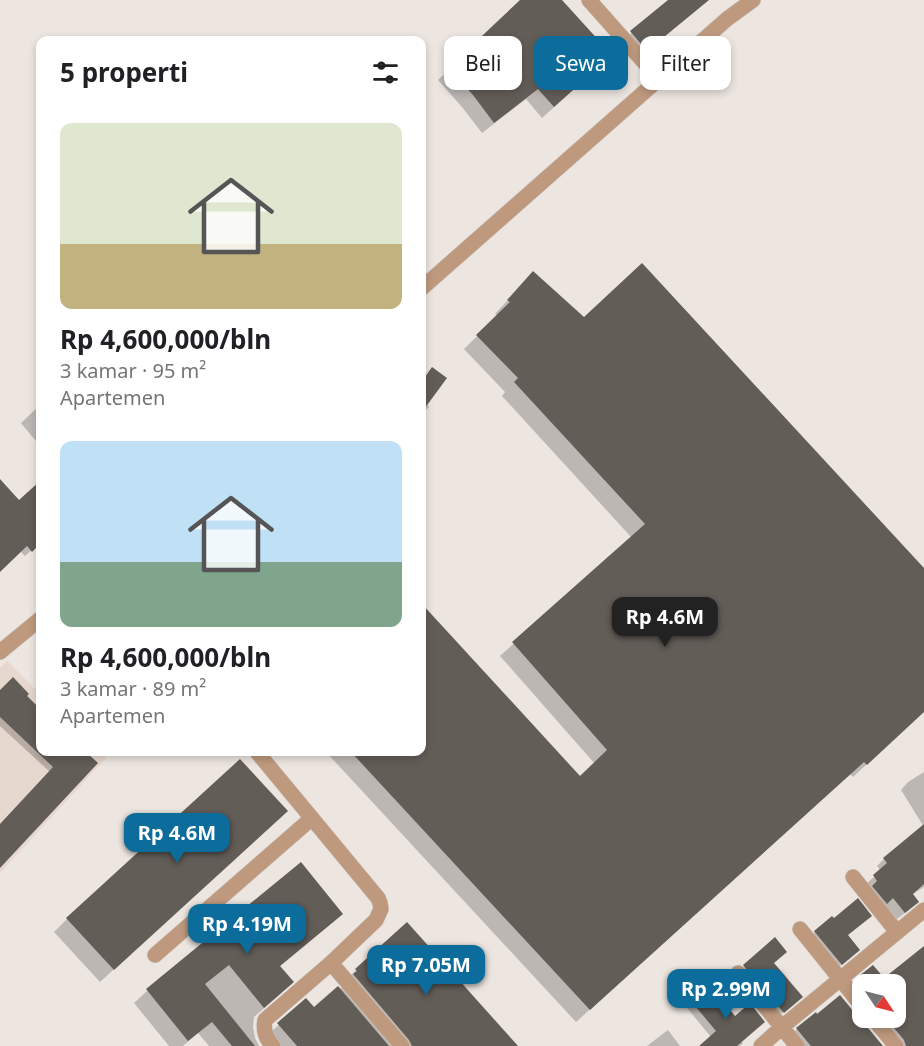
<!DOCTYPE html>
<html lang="id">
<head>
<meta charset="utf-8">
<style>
  body { margin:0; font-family:"Noto Sans",sans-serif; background:#f6f6f6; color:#202124; height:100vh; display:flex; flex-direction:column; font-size:22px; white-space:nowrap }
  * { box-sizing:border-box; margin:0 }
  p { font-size:20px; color:#757577 }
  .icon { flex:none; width:33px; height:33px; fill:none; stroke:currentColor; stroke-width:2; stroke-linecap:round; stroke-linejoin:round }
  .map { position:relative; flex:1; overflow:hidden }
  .drawer { position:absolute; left:36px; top:36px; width:390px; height:720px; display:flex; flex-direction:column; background:#fff; border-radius:12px; box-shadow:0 3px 9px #0003 }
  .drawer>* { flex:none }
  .top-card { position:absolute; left:444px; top:36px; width:390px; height:54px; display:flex; gap:12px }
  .needle { width:39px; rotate:125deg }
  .controls { position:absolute; left:852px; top:974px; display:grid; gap:12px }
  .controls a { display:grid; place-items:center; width:54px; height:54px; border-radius:12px; background:#fff; box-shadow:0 3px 9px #0003; font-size:30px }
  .price { position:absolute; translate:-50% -51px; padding:0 14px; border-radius:12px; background:#0c6c9b; color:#fff; font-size:20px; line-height:39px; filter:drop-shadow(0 2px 3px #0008) }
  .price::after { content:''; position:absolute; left:50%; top:36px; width:18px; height:14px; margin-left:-9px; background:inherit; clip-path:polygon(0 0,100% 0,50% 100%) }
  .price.current { background:#222; color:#fff }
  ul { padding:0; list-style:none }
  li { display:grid; align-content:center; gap:12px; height:318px; padding:0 24px }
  li span { display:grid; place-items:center; height:186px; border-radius:12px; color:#555 }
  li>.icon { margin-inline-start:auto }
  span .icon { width:108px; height:108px; fill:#fffc; stroke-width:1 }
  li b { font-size:26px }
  h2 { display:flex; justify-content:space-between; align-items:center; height:72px; padding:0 24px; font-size:26px }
  .chip { padding:0 21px; border-radius:12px; background:#fff; box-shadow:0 3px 9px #0003; font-size:21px; line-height:54px }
  .chip.current { background:#0c6c9b; color:#fff }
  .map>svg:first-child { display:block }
  .built { fill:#e6d8ce }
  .shadow { fill:#0003 }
  .building { fill:#635d58 }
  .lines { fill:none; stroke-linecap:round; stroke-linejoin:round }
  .minor-casing { stroke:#c8c2be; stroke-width:16 }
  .minor { stroke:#be997e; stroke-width:15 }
</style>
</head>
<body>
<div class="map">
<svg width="924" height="1046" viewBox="0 0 924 1046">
  <rect width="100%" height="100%" fill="#ece5e0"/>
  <path class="built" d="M7 661 40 694V752H99L106 758 0 873V668Z"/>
  <path class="shadow" d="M522 0H560L599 67 542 118 526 99 482 133 462 107 438 80Z
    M670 0H707L636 60 621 42Z
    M520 287 584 319 924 571V711L853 777 850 774 576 1022 326 752H422V607L580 778 595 764 500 656 632 538 502 396 505 392 464 349 498 316 495 314Z
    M432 369 426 403 429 407 422 414V381Z
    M40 405V446L21 423Z
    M40 483V542L25 556 20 551 0 571V487L18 502Z
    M13 680 40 709V752H84L96 763 0 866V826L50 772 0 726V692Z
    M924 772V887L911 895 910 909 897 919 885 905 879 910 866 884 881 871 877 866 884 859 924 827 901 790 908 782Z
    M273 824 100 982 54 932 67 919Z
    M301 865 341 914 328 926 279 967V995L254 1017 253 1027 255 1038 259 1046H209L198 1033 183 1046H169L134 1003 147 991Z
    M407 924 516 1046H263L262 1040 306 1000 313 1009 339 990 344 985 343 983 356 970Z
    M815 932 847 936 852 956 834 971 809 938Z
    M924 947V1046H899L875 1017H896V984H862V1003L849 987 873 967 876 971 877 970 885 979Z
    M773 964 795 1003 777 1017 738 972 744 966Z
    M692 1002 741 1041 743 1043 740 1046H701L711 1037 687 1008Z
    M863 1024 881 1046H800L792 1034 797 1029Z
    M668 1030 680 1046H647Z"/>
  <path class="building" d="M520 0H562L612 55 554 107 538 89 494 123 473 95 448 68Z
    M668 0H709L647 51 630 31Z
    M642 263 924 568V712L867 765 864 762 590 1010 351 752H422V604L580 776 607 750 512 642 645 524 514 382 518 378 476 335 510 302 507 300 533 271 584 317Z
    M432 367 447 378 422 412V381Z
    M0 479 19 500 40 481V544L32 552 27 546 0 572Z
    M13 677 29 694 27 696 40 709V752H86L98 763 0 868V824L53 767 0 717V690Z
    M240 759 288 811 114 970 66 918Z
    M924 824V884L913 894 919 902 905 913 893 898 887 904 872 886 877 881 873 875 887 863 883 858Z
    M301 862 343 914 280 966 294 982 264 1008 229 965 205 984 255 1046H232L212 1022 188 1041 146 989Z
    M858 898 872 916 848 935 860 950 842 965 814 931 832 916 834 918Z
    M407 922 518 1046H412L409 1040 353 974 357 971 355 969Z
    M775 937 787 952 774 963 803 997 784 1013 743 965Z
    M924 946V1046H906L904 1040 885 1017H896V984H862V991L854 980 873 965 884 978Z
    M710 985 735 1016 750 1003 765 1022 737 1046H699L716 1031 691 1001Z
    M338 986 389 1046H297L277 1023 306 998 314 1007Z
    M840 995 854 1012 858 1015 862 1016 864 1023 883 1046H811L796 1028 816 1012 817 1014Z"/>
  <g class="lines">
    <defs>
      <path id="minor" d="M589 0 659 79
        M422 288 727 19 753 0
        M0 652 40 619
        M257 752 378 898 380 903 381 909 376 920 331 963 265 1020C263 1030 266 1039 273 1046
        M853 877 897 932
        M800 929 862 1006
        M155 955 312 818
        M331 963 402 1046
        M738 973 797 1046
        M872 1017 896 1046
        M761 1046 782 1027 924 910"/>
    </defs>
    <use href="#minor" class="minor-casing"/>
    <use href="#minor" class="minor"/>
  </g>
</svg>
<div class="controls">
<a><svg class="needle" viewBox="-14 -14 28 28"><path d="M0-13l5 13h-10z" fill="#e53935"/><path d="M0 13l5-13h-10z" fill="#757577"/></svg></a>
</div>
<b class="price current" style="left:665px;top:648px">Rp 4.6M</b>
<b class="price" style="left:177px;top:864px">Rp 4.6M</b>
<b class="price" style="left:247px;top:955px">Rp 4.19M</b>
<b class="price" style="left:426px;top:996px">Rp 7.05M</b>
<b class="price" style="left:726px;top:1020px">Rp 2.99M</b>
<div class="top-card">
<a class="chip">Beli</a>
<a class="chip current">Sewa</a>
<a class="chip">Filter</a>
</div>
<section class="drawer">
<h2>5 properti<svg class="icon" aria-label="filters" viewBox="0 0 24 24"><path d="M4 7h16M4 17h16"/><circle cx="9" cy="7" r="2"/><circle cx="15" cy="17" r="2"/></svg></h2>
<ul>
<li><span style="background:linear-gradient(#dfe7d0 65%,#c2b280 0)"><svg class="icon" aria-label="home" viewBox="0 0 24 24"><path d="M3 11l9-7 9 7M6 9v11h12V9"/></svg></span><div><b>Rp 4,600,000/bln</b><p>3 kamar · 95 m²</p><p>Apartemen</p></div></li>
<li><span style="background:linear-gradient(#bfe0f5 65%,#7fa58c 0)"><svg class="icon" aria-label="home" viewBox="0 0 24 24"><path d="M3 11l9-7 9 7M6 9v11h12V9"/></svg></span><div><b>Rp 4,600,000/bln</b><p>3 kamar · 89 m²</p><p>Apartemen</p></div></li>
</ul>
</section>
</div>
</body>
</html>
